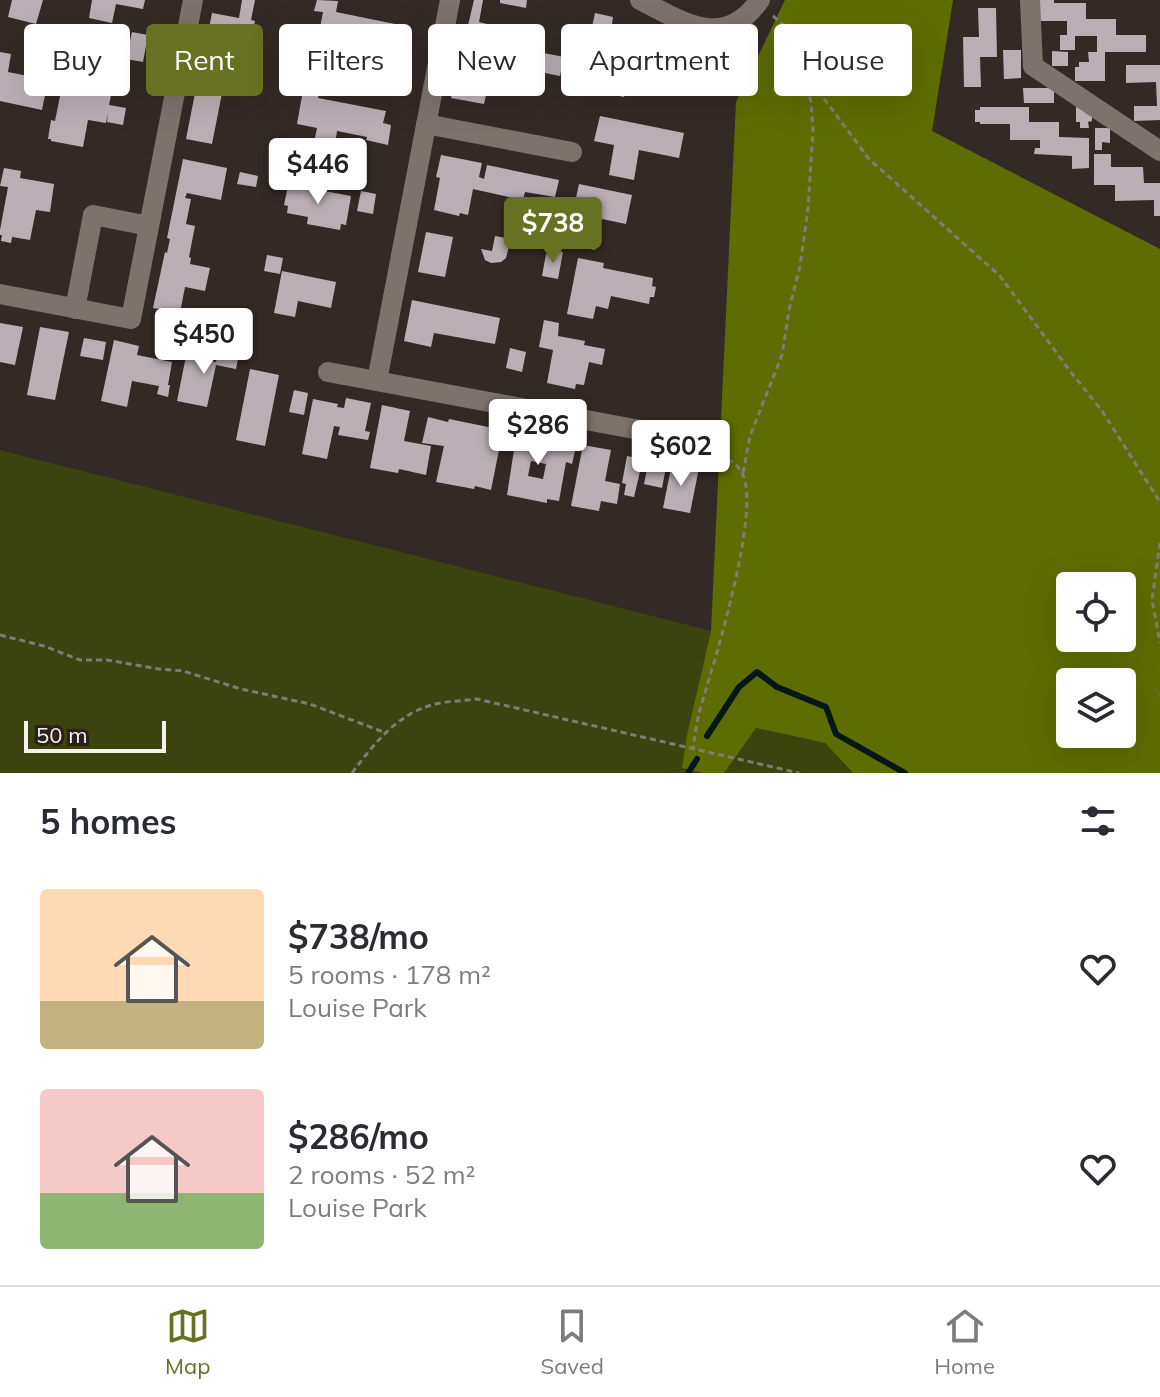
<!DOCTYPE html>
<html lang="en">
<head>
<meta charset="utf-8">
<style>
  body { margin:0; font-family:Mulish,sans-serif; background:#f2f2f3; color:#2b2b33; height:100vh; display:flex; flex-direction:column; font-size:30px; white-space:nowrap }
  * { box-sizing:border-box; margin:0 }
  p { font-size:26px; color:#7c7c81 }
  .icon { flex:none; width:44px; height:44px; fill:none; stroke:currentColor; stroke-width:2; stroke-linecap:round; stroke-linejoin:round }
  .map { position:relative; height:773px; overflow:hidden }
  .sheet { display:flex; flex-direction:column; background:#fff; flex:1 }
  .sheet>* { flex:none }
  .banner { position:absolute; left:24px; top:24px; width:1112px; height:72px; display:flex; gap:16px }
  .fabs { position:absolute; left:1056px; top:572px; display:grid; gap:16px }
  .fabs a { display:grid; place-items:center; width:80px; height:80px; border-radius:8px; background:#fff; box-shadow:0 8px 32px #0002; font-size:40px }
  .scale { position:absolute; left:24px; bottom:20px; width:142px; box-sizing:border-box; padding-left:8px; border:4px solid #f8f1ee; border-top:0; font-size:22px; line-height:28px; white-space:nowrap; color:#f8f1ee; -webkit-text-stroke:6px #2a201c; paint-order:stroke }
  .price { position:absolute; translate:-50% -68px; padding:0 18px; border-radius:8px; background:#fff; color:#222; font-size:26px; line-height:52px; filter:drop-shadow(0 2px 4px #0008) }
  .price::after { content:''; position:absolute; left:50%; top:48px; width:24px; height:18px; margin-left:-12px; background:inherit; clip-path:polygon(0 0,100% 0,50% 100%) }
  .price.current { background:#667122; color:#fff }
  ul { padding:0; list-style:none }
  li { display:flex; align-items:center; gap:24px; height:200px; padding:0 40px }
  li span { display:grid; place-items:center; flex:none; width:224px; height:160px; border-radius:8px; color:#555 }
  li>.icon { margin-inline-start:auto }
  span .icon { width:96px; height:96px; fill:#fffc; stroke-width:1 }
  li b { font-size:34px }
  h2 { display:flex; justify-content:space-between; align-items:center; height:96px; padding:0 40px; font-size:34px }
  .tag { padding:0 28px; border-radius:8px; background:#fff; box-shadow:0 8px 32px #0002; font-size:28px; line-height:72px }
  .tag.current { background:#667122; color:#fff }
  .menu { display:flex; justify-content:space-around; align-items:center; height:112px; border-top:2px solid #e1e1e2; background:#fff; font-size:22px; color:#7c7c81 }
  .menu a { display:grid; justify-items:center; gap:4px }
  .menu .current { color:#667122 }
  .map>svg:first-child { display:block }
  .green { fill:#3b440e }
  .forest { fill:#5e6d01; fill-rule:evenodd }
  .lines { fill:none; stroke-linecap:round; stroke-linejoin:round }
  .stream { stroke:#061719; stroke-width:6 }
  .building { fill:#bbafb6; fill-rule:evenodd }
  .path { stroke:#827a75; stroke-width:3; stroke-dasharray:6 4; stroke-linecap:butt }
  .street { stroke:#7e726d; stroke-width:20 }
</style>
</head>
<body>
<div class="map">
<svg width="1160" height="773" viewBox="0 0 1160 773">
  <rect width="100%" height="100%" fill="#342a25"/>
  <path class="green" d="M0 450 711 631 687 735 756 728 825 743 853 773H0Z"/>
  <path class="forest" d="M785 0H953L932 131 1160 249V773H853L825 743 756 728 724 773H705L682 768 687 735 711 631 736 102ZM1070 586H1122V638H1070ZM1070 682H1122V734H1070Z"/>
  <g class="lines">
    <path class="stream" d="M707 736 739 687 757 672 777 687 826 707 836 734 905 773
      M688 773 697 759"/>
  </g>
  <path class="building" d="M12 0H43L36 24 8 17Z
    M92 0H145L143 9 116 4 112 23 89 18Z
    M242 0H255L251 20 255 21 248 50 230 47 227 64 203 59 212 13 239 18Z
    M317 0 338 1 336 12 395 24 394 27 400 28 395 51 390 50 389 52 318 38 323 12 314 11Z
    M474 0H483L479 22 491 25 488 42 465 38Z
    M500 0H527L526 8 500 3Z
    M1036 0H1054V3H1086V19H1116V35H1146V52H1105V81H1075V67H1079V62H1089L1088 52H1097V36H1075V50H1060V35H1067V21H1037Z
    M978 8H996L997 57H980L981 87H964L963 37H979Z
    M595 13 613 17 612 24 637 29 624 97 596 91 606 39 590 36Z
    M132 32 148 35 143 62 126 59Z
    M461 48 524 61 519 87 489 81 484 104 451 98Z
    M1003 50H1021V78L1004 79Z
    M1052 51 1068 52V66H1052Z
    M0 52 11 54 8 72 48 80 42 110 0 101Z
    M539 52 564 57 560 76 535 71Z
    M1126 65H1160V120L1134 121V106H1157L1156 82 1126 83Z
    M222 72 239 75 237 84 221 81Z
    M198 78 224 83 212 144 186 139Z
    M300 82 321 86 318 98 386 111 383 123 391 125 388 145 366 140 367 137 337 131 333 157 312 152 317 128 297 124 302 96 297 95Z
    M62 86 111 95 109 105 126 108 123 125 107 122 108 113 106 123 88 120 83 147 51 141V139H48L51 120 55 121Z
    M1023 88H1054V103H1024Z
    M980 107H1029V122H1059V137L1089 138V168L1072 169V156L1034 154 1035 148H1040V140H1010V124H980V122H975V110H980Z
    M1076 107H1092V121L1088 122 1089 128H1080V122H1076Z
    M600 116 684 133 679 158 639 150 634 180 609 175 614 145 594 141Z
    M1095 128H1110V143L1102 142V150H1095Z
    M1094 154H1111V167H1143L1144 183H1160V216H1154V200L1115 201V185H1094Z
    M441 155 482 163 479 177 484 179 487 165 559 180 555 197 525 192 523 200 473 189 468 215 460 213 459 216 434 210 440 178 436 177Z
    M183 159 227 168 221 200 187 193 185 198 191 199 186 224 195 226 189 257 191 258 190 264 210 268 205 291 185 287 180 313 153 308 165 252 167 253 170 239 167 238Z
    M4 168 21 171 20 178 54 184 50 212 36 210 30 240 12 237 11 243 1 241 2 235H0V230L8 187 0 186Z
    M240 172 258 176 256 187 237 184Z
    M289 181 309 185V188L351 196 346 225 341 224 340 230 307 224 308 217 287 213 288 206 284 205Z
    M579 184 632 195 626 224 602 219 595 250 567 244V242L560 240 558 247 541 243 542 236 549 238 553 222 570 226Z
    M361 191 376 194 373 214 357 211Z
    M426 232 453 237 445 277 418 272Z
    M495 236 511 239 506 258 501 262 491 263 485 260 481 249 492 251Z
    M550 250 563 252 558 279 542 276 546 254 549 255Z
    M267 255 283 258 280 274 264 271Z
    M578 258 604 263 603 268 653 278 652 286 656 287 654 297H650L649 304 611 296 608 309 596 306 593 319 567 314Z
    M282 271 336 282 331 308 298 301 295 317 274 313Z
    M412 300 500 318 495 344 434 333 431 347 404 341Z
    M544 320 559 323 558 336 585 341 584 345 605 349 602 365 589 362 584 385 576 384 575 389 547 383 553 350 539 347Z
    M0 323 23 327 15 365 0 362Z
    M40 327 69 332 55 400 27 395Z
    M84 338 106 342 103 360 80 356Z
    M114 340 139 346 137 355 172 362 168 385H170L168 397 157 394 159 386 132 381 127 407 101 401Z
    M219 345 240 349 236 369 216 365 207 407 177 401 186 356 216 362Z
    M510 348 526 352 522 372 506 368Z
    M250 369 279 375 265 446 236 440Z
    M294 390 308 393 304 415 289 412Z
    M346 398 371 403 365 431 370 432 368 440 338 435 340 427 334 426 327 459 302 454 313 399 338 404 337 407 344 408Z
    M382 405 410 411 404 441 431 446 426 475 399 469 398 473 370 468Z
    M428 417 448 422 449 419 503 430 491 490 475 486 474 489 436 482 444 446 422 443Z
    M517 433 570 444 569 446 576 447 572 464 566 462 559 501 547 499V503L507 495 514 450 507 449 510 434 517 435ZM531 461 546 464 543 479 528 476Z
    M583 445 611 450 605 481 620 484 617 504 601 501 599 511 571 506Z
    M627 456 643 459 634 497 624 495 626 484 622 483Z
    M649 459 667 462 662 488 644 484Z
    M672 463 699 468 690 513 663 508Z"/>
  <g class="lines">
    <path class="path" d="M773 16 792 32 802 69 869 159 1000 276 1070 371 1102 411 1160 502
      M690 446C707 456 732 453 742 473 762 509 714 663 701 706 697 720 695 734 693 748
      M743 473 750 436 782 355 789 310 800 266 808 209 813 130 811 102 803 72
      M1160 543 1152 600 1160 643
      M0 635 44 646 80 660H107L159 669 183 671 241 689 310 704 386 733
      M1160 694V695
      M352 773C373 745 397 714 432 705 446 701 462 701 477 699L799 773"/>
    <path class="street" d="M640 0C684 22 723 51 760 0
      M1030 0 1033 66 1160 151
      M426 124 572 152
      M0 294 131 319 193 0
      M75 309 93 215 149 226
      M328 372 672 436
      M377 381 450 0"/>
  </g>
</svg>
<div class="fabs">
<a><svg class="icon" aria-label="locate" viewBox="0 0 24 24"><circle cx="12" cy="12" r="6"/><path d="M12 2v4M12 18v4M2 12h4M18 12h4"/></svg></a>
<a><svg class="icon" aria-label="layers" viewBox="0 0 24 24"><path d="M12 4l9 5-9 5-9-5zM3 14l9 5 9-5"/></svg></a>
</div>
<div class="scale">50 m</div>
<b class="price" style="left:318px;top:206px">$446</b>
<b class="price current" style="left:553px;top:265px">$738</b>
<b class="price" style="left:204px;top:376px">$450</b>
<b class="price" style="left:538px;top:467px">$286</b>
<b class="price" style="left:681px;top:488px">$602</b>
<div class="banner">
<a class="tag">Buy</a>
<a class="tag current">Rent</a>
<a class="tag">Filters</a>
<a class="tag">New</a>
<a class="tag">Apartment</a>
<a class="tag">House</a>
</div>
</div>
<section class="sheet">
<h2>5 homes<svg class="icon" aria-label="filters" viewBox="0 0 24 24"><path d="M4 7h16M4 17h16"/><circle cx="9" cy="7" r="2"/><circle cx="15" cy="17" r="2"/></svg></h2>
<ul>
<li><span style="background:linear-gradient(#ffd9b3 70%,#c2b280 0)"><svg class="icon" aria-label="home" viewBox="0 0 24 24"><path d="M3 11l9-7 9 7M6 9v11h12V9"/></svg></span><div><b>$738/mo</b><p>5 rooms · 178 m²</p><p>Louise Park</p></div><svg class="icon" aria-label="heart" viewBox="0 0 24 24"><path d="M12 20l-8-8c-3-5 5-10 8-4 3-6 11-1 8 4z"/></svg></li>
<li><span style="background:linear-gradient(#f6c9c9 65%,#8fb573 0)"><svg class="icon" aria-label="home" viewBox="0 0 24 24"><path d="M3 11l9-7 9 7M6 9v11h12V9"/></svg></span><div><b>$286/mo</b><p>2 rooms · 52 m²</p><p>Louise Park</p></div><svg class="icon" aria-label="heart" viewBox="0 0 24 24"><path d="M12 20l-8-8c-3-5 5-10 8-4 3-6 11-1 8 4z"/></svg></li>
</ul>
</section>
<nav class="menu">
<a class="current"><svg class="icon" aria-label="map" viewBox="0 0 24 24"><path d="M3 6l6-2 6 2 6-2v14l-6 2-6-2-6 2zM9 4v14M15 6v14"/></svg>Map</a>
<a><svg class="icon" aria-label="saved" viewBox="0 0 24 24"><path d="M7 4h10v16l-5-4-5 4z"/></svg>Saved</a>
<a><svg class="icon" aria-label="home" viewBox="0 0 24 24"><path d="M3 11l9-7 9 7M6 9v11h12V9"/></svg>Home</a>
</nav>
</body>
</html>
